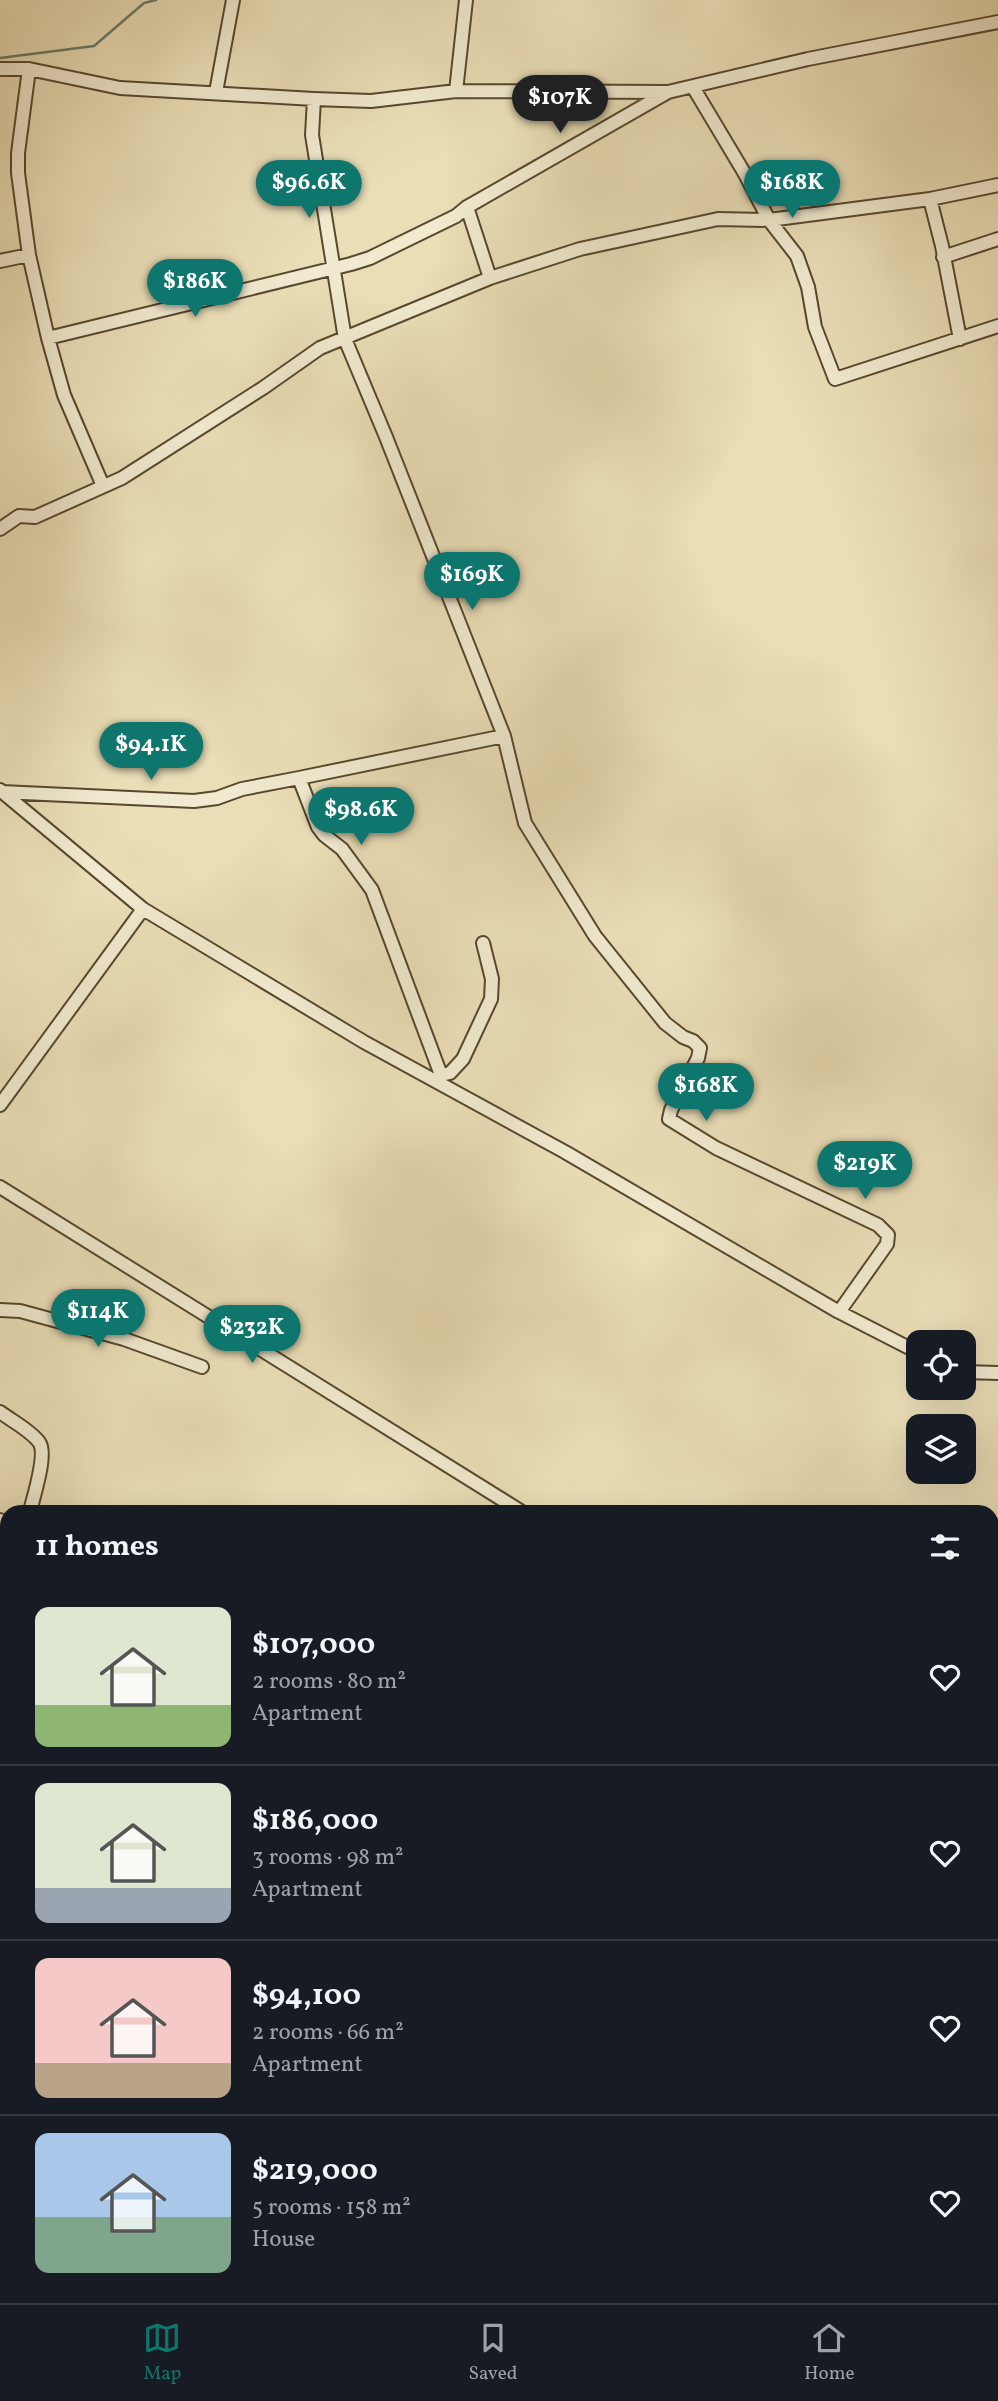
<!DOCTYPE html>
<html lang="en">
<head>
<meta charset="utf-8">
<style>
  body { margin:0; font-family:Vollkorn,serif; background:#20242c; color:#f1f3f6; height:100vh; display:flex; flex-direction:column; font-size:26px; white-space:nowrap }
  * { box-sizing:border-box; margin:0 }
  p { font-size:23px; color:#9ea1a6 }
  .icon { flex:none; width:38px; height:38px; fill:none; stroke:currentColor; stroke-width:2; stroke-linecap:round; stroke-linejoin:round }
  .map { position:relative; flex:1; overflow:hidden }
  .side { position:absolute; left:0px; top:1505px; width:999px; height:798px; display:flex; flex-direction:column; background:#171b24; border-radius:21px 21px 0 0; box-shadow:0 7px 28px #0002 }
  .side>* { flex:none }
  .tools { position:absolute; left:906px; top:1330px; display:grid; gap:14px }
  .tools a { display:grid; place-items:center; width:70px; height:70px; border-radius:14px; background:#171b24; box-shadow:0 7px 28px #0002; font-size:35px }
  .price { position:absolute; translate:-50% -60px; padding:0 16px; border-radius:24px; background:#0f766e; color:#fff; font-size:23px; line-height:46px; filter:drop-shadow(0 2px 4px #0008) }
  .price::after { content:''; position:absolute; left:50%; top:42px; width:21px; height:16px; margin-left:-10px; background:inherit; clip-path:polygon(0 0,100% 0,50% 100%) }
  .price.selected { background:#222; color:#fff }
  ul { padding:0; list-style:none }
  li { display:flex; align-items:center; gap:21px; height:175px; padding:0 35px }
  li+li { border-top:2px solid #363941 }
  li span { display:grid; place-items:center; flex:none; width:196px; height:140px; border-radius:14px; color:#555 }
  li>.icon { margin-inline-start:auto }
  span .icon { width:84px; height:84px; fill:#fffc; stroke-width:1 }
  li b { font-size:30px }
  h2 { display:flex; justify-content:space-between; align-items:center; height:84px; padding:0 35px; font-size:30px }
  .tabs { display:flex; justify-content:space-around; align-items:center; height:98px; border-top:2px solid #363941; background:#171b24; font-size:19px; color:#9ea1a6 }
  .tabs a { display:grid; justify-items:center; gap:4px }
  .tabs .selected { color:#0f766e }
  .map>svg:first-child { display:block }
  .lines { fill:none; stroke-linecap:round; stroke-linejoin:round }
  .stream { stroke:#6b7a67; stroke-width:2.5 }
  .minor-casing { stroke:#58482e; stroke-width:16 }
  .minor { stroke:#f1ead0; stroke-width:12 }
</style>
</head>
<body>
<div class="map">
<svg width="998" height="2303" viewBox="0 0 998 2303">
  <rect width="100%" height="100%" fill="#eadeb7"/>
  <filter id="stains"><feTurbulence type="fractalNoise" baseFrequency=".00286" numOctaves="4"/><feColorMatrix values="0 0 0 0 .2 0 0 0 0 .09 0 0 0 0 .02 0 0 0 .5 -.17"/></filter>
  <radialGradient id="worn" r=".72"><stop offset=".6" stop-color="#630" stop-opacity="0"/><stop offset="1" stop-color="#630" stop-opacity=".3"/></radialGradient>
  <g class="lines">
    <path class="stream" d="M0 58 94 46 144 3 156 0
      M0 1877 7 1873"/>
    <defs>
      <path id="minor" d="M0 69H29L120 88 314 99 371 101 456 91 668 92 808 59 998 22
        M693 87 745 174 769 220 797 256 808 287 815 327 835 379 998 326
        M456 91 466 0
        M216 92 233 0
        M314 99 312 135 345 339 386 437 504 736 525 823 595 936 665 1023 683 1037 693 1041 700 1048 698 1058 671 1110 669 1119 716 1148 878 1225 888 1235 887 1244 839 1312
        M930 199 942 246 960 339
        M29 255 18 173V153L29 69
        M943 257 998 239
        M0 261 29 255 48 338 64 395 103 486
        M490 278 580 249 718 219 769 220 930 199 998 185
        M48 338 351 264 370 258 456 216 467 207 668 92
        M0 529 19 516 35 517 122 478 263 388 320 348 490 278 467 207
        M0 790 143 909 364 1042 565 1152 839 1312 919 1353
        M2 792 194 801 217 798 242 789 299 778
        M441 1075 450 1073 463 1059 491 999 492 979 483 943
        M439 1082 441 1075 372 890 342 849 324 835 318 827 299 778 504 736
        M0 1105 143 909
        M0 1187 522 1512
        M0 1310 20 1311 124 1339 202 1367
        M964 1372 998 1373
        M0 1412C12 1421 30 1430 39 1442 48 1454 33 1497 30 1512
        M0 1520 7 1523
        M0 1550 7 1543
        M0 1619 7 1620
        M992 1770 998 1771
        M0 1829H7
        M992 1874 998 1875
        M0 1903 7 1899
        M992 1996 998 1986
        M0 2031 7 2037
        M0 2136 7 2137
        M992 2166 998 2168
        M282 2296 293 2303
        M710 2296 717 2303
        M145 2303 146 2296
        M430 2303 435 2296
        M632 2303 636 2296
        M781 2303 788 2296"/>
    </defs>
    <use href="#minor" class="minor-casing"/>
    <use href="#minor" class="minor"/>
  </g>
  <rect width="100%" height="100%" filter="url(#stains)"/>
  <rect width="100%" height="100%" fill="url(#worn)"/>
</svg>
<div class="tools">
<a><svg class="icon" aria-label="locate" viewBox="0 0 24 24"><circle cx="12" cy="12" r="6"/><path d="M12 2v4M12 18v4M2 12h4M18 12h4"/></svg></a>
<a><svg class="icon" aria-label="layers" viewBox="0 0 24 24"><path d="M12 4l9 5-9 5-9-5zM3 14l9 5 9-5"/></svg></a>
</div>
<b class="price selected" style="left:560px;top:135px">$107K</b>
<b class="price" style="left:309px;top:220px">$96.6K</b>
<b class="price" style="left:792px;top:220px">$168K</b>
<b class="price" style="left:195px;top:319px">$186K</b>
<b class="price" style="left:472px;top:612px">$169K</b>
<b class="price" style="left:151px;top:782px">$94.1K</b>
<b class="price" style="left:361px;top:847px">$98.6K</b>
<b class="price" style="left:706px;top:1123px">$168K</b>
<b class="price" style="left:865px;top:1201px">$219K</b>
<b class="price" style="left:98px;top:1349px">$114K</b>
<b class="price" style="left:252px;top:1365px">$232K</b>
<section class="side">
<h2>11 homes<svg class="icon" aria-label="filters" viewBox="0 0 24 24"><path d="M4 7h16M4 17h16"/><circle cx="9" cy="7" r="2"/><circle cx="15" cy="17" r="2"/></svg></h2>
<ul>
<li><span style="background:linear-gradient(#dfe7d0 70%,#8fb573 0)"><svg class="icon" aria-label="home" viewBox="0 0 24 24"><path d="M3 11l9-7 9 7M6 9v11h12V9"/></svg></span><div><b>$107,000</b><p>2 rooms · 80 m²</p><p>Apartment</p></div><svg class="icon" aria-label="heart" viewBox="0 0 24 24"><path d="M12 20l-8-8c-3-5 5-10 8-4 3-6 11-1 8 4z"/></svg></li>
<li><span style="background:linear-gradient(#dfe7d0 75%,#9aa5b1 0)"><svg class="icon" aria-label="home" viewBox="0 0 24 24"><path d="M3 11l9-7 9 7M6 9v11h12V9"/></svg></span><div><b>$186,000</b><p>3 rooms · 98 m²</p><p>Apartment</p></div><svg class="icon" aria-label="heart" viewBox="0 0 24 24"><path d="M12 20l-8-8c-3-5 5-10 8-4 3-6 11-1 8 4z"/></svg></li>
<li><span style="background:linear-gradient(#f6c9c9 75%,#b9a48a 0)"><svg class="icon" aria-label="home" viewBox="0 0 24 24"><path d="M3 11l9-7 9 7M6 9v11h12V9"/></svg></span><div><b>$94,100</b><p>2 rooms · 66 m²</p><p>Apartment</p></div><svg class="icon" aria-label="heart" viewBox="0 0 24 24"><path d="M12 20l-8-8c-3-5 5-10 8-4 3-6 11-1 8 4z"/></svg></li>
<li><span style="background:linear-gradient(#a9c7e8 60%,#7fa58c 0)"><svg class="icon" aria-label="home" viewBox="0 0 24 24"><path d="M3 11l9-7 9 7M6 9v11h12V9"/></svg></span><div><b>$219,000</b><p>5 rooms · 158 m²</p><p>House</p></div><svg class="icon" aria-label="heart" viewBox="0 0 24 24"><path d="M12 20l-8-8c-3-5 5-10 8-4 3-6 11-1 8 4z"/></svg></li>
</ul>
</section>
</div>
<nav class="tabs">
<a class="selected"><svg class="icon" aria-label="map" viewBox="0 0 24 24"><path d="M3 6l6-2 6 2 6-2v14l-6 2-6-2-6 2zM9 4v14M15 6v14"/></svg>Map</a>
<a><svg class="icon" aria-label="saved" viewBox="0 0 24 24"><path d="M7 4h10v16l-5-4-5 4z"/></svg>Saved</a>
<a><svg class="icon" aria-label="home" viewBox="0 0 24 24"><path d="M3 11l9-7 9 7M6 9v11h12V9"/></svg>Home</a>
</nav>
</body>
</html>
